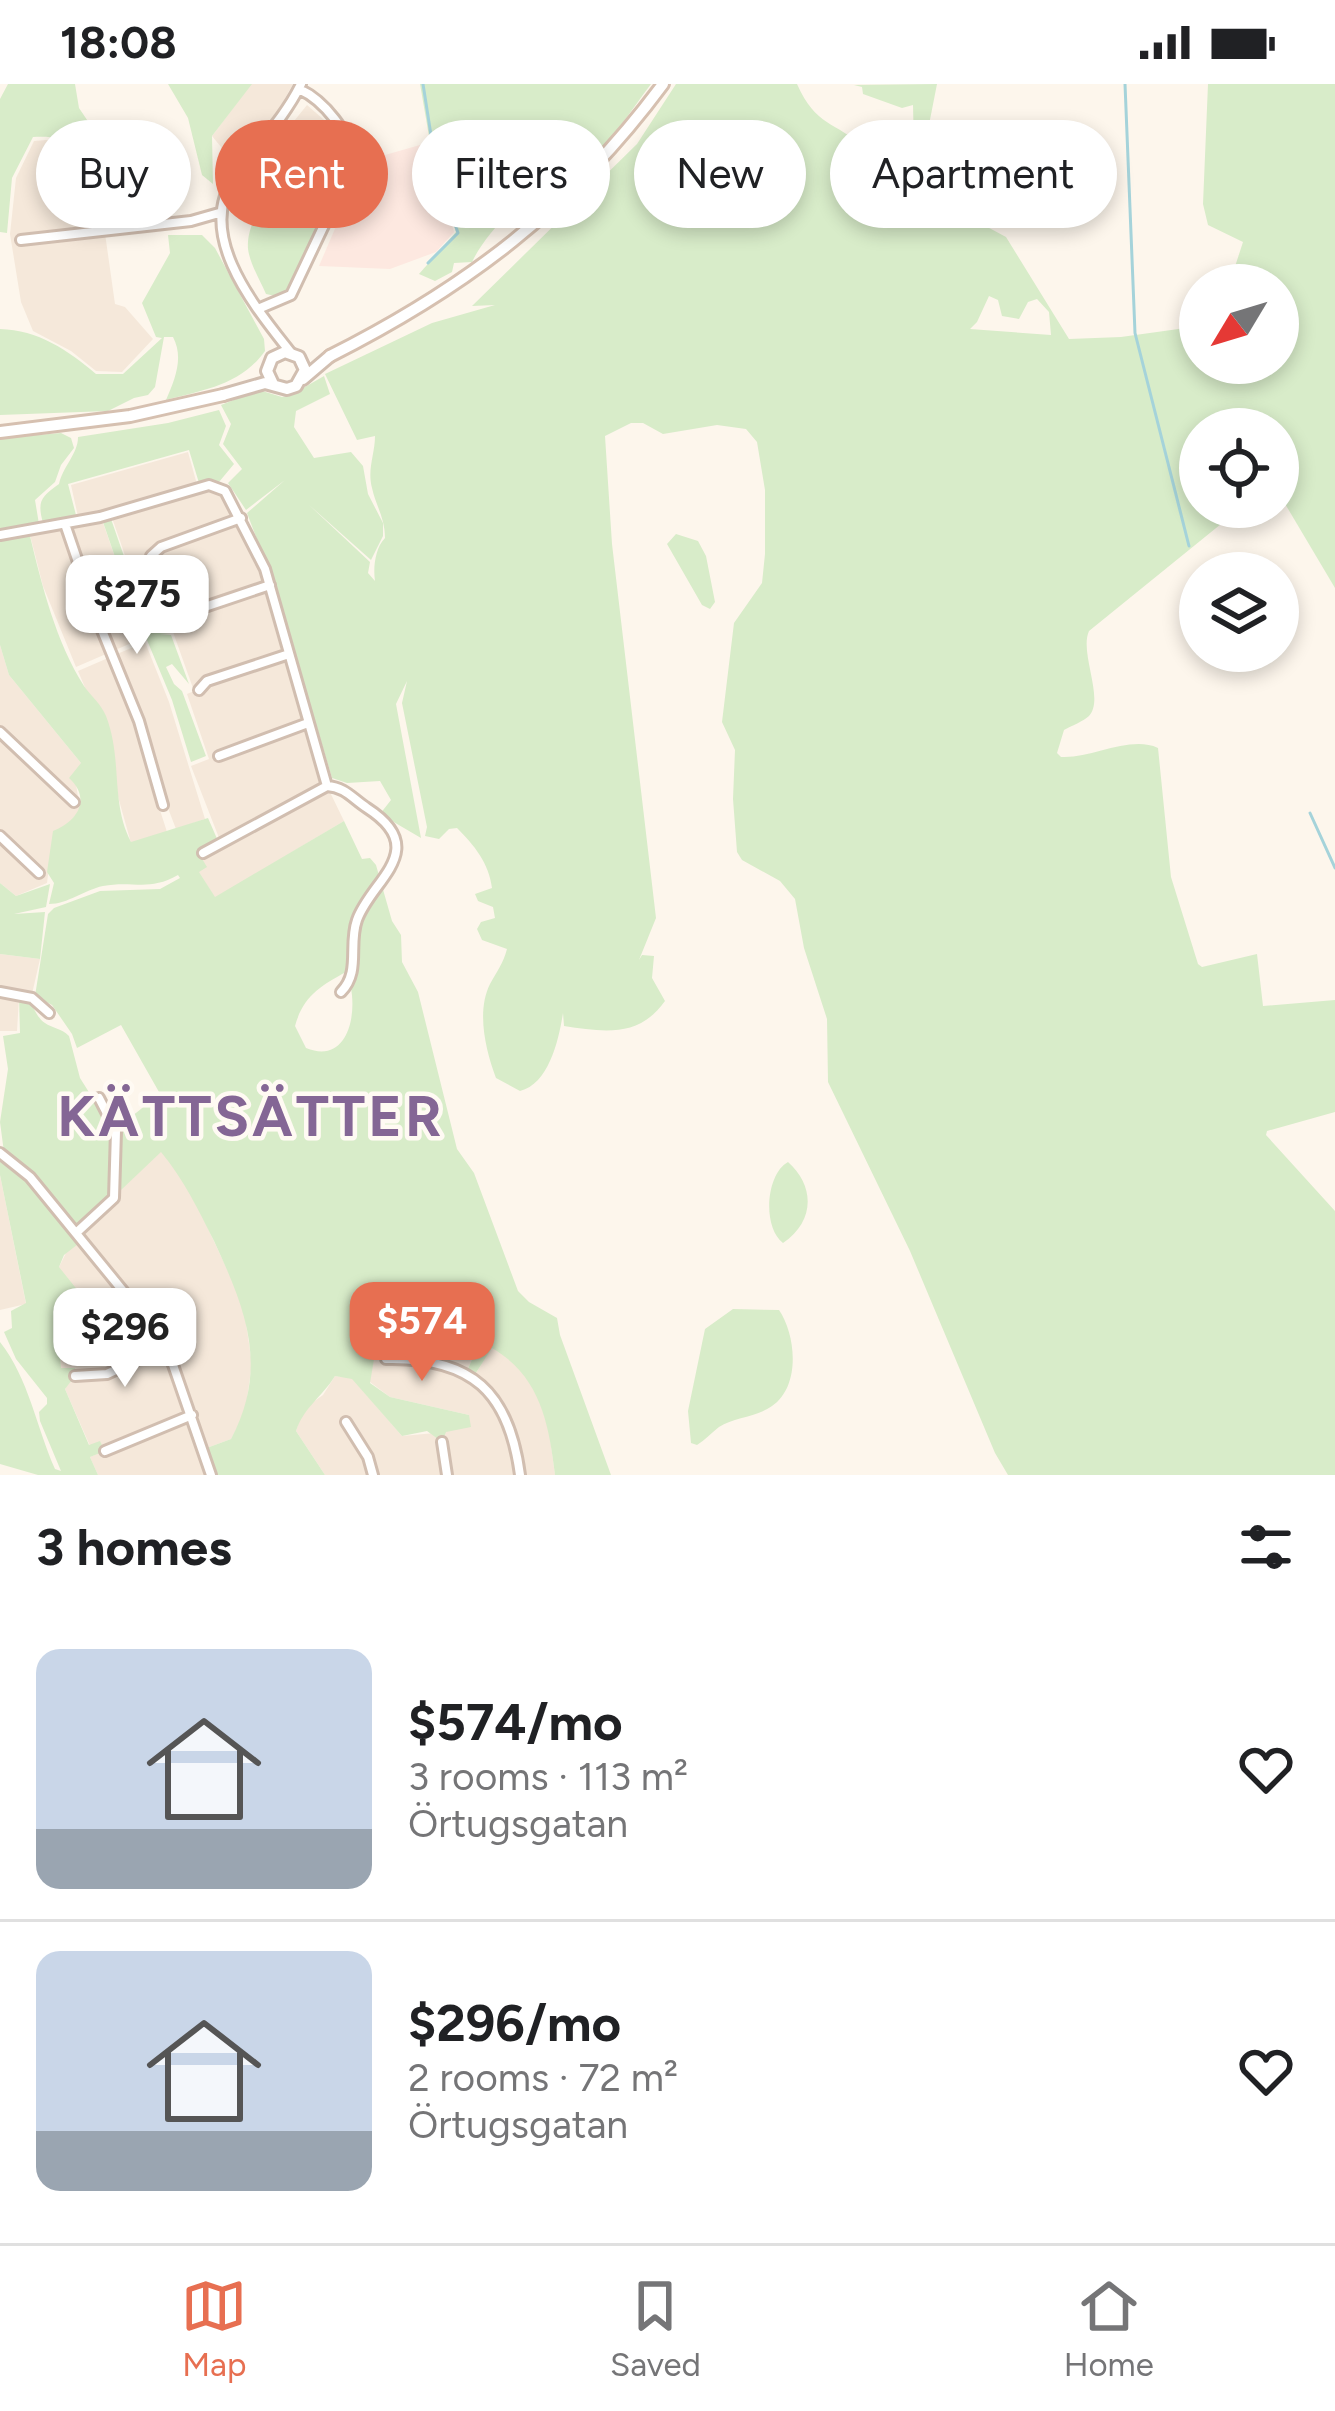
<!DOCTYPE html>
<html lang="en">
<head>
<meta charset="utf-8">
<style>
  body { margin:0; font-family:Figtree,sans-serif; background:#f6f6f6; color:#202124; height:100vh; display:flex; flex-direction:column; font-size:45px; white-space:nowrap }
  * { box-sizing:border-box; margin:0 }
  p { font-size:39px; color:#757577 }
  .icon { flex:none; width:66px; height:66px; fill:none; stroke:currentColor; stroke-width:2; stroke-linecap:round; stroke-linejoin:round }
  .map { position:relative; height:1391px; overflow:hidden }
  .panel { display:flex; flex-direction:column; background:#fff; flex:1 }
  .panel>* { flex:none }
  .top-card { position:absolute; left:36px; top:36px; width:1263px; height:108px; display:flex; gap:24px }
  .needle { width:78px; rotate:232deg }
  .buttons { position:absolute; left:1179px; top:180px; display:grid; gap:24px }
  .buttons a { display:grid; place-items:center; width:120px; height:120px; border-radius:50%; background:#fff; box-shadow:0 6px 18px #0003; font-size:60px }
  .price { position:absolute; translate:-50% -102px; padding:0 27px; border-radius:24px; background:#fff; color:#222; font-size:39px; line-height:78px; filter:drop-shadow(0 3px 6px #0008) }
  .price::after { content:''; position:absolute; left:50%; top:72px; width:36px; height:27px; margin-left:-18px; background:inherit; clip-path:polygon(0 0,100% 0,50% 100%) }
  .price.selected { background:#e76f51; color:#fff }
  ul { padding:0; list-style:none }
  li { display:flex; align-items:center; gap:36px; height:300px; padding:0 36px }
  li+li { border-top:3px solid #e0e0e0 }
  li span { display:grid; place-items:center; flex:none; width:336px; height:240px; border-radius:24px; color:#555 }
  li>.icon { margin-inline-start:auto }
  span .icon { width:144px; height:144px; fill:#fffc; stroke-width:1 }
  li b { font-size:51px }
  h2 { display:flex; justify-content:space-between; align-items:center; height:144px; padding:0 36px; font-size:51px }
  .pill { padding:0 42px; border-radius:54px; background:#fff; box-shadow:0 6px 18px #0003; font-size:42px; line-height:108px }
  .pill.selected { background:#e76f51; color:#fff }
  .status { display:flex; justify-content:space-between; align-items:center; height:84px; padding:0 60px; background:#fff; direction:ltr }
  .status svg { height:33px; fill:currentColor }
  .tab-bar { display:flex; justify-content:space-around; align-items:center; height:168px; border-top:3px solid #e0e0e0; background:#fff; font-size:33px; color:#757577 }
  .tab-bar a { display:grid; justify-items:center; gap:6px }
  .tab-bar .selected { color:#e76f51 }
  .map>svg:first-child { display:block }
  .residential { fill:#f5e8da }
  .commercial { fill:#fde8e0 }
  .green { fill:#d8ecc9; fill-rule:evenodd }
  .lines { fill:none; stroke-linecap:round; stroke-linejoin:round }
  .stream { stroke:#a5d3da; stroke-width:3 }
  .minor-casing { stroke:#d1beb0; stroke-width:14 }
  .tertiary-casing { stroke:#d1beb0; stroke-width:16 }
  .secondary-casing { stroke:#d6c0b0; stroke-width:16 }
  .minor { stroke:#fff; stroke-width:8 }
  .tertiary { stroke:#fff; stroke-width:10 }
  .secondary { stroke:#fff; stroke-width:10 }
  .labels { text-anchor:middle; dominant-baseline:central; stroke-width:9; stroke-linejoin:round; paint-order:stroke }
  .district-label { font-size:57px; font-weight:bold; letter-spacing:3px; fill:#846695; stroke:#fffaf3 }
</style>
</head>
<body>
<div class="status"><b>18:08</b><svg viewBox="0 0 49 12"><path d="M0 12V9h3v3zM5 12V6h3v6zM10 12V3h3v9zM15 12V0h3v12zM26 1h20v11H26zM47 4h2v5h-2z"/></svg></div>
<div class="map">
<svg width="1335" height="1391" viewBox="0 0 1335 1391">
  <rect width="100%" height="100%" fill="#fdf6ec"/>
  <path class="residential" d="M251 0H293L279 25 235 80 212 52Z
    M307 21 331 42 262 124 240 104Z
    M59 55 77 66 98 100 115 220 125 223 153 255 122 288 96 287 71 267 33 247 21 218 10 150 16 94 34 57Z
    M188 368 198 404 220 402 255 461 327 702 344 737 215 814 198 787 206 782 199 771 221 759 191 682 209 675 187 610 194 607 147 475 128 480 111 431 101 433 143 554 76 583 43 502 29 447 79 437 71 401Z
    M145 558 169 618 205 735 176 745 166 719 159 723 167 748 131 759 92 620 78 587Z
    M0 561 9 591 81 679 76 700 80 726 52 759 47 799 16 812 0 799Z
    M0 870 40 875 32 910 19 914 17 947H0Z
    M161 1067 186 1098 243 1219 252 1280 245 1328 231 1355 204 1365 211 1391H98L90 1373 104 1367 90 1362 65 1305 74 1284H61L57 1230 73 1218 59 1183 76 1149Z
    M0 1091 26 1220 0 1226Z
    M364 1232 429 1238 481 1258 465 1290 473 1294 492 1263 515 1277 537 1308 549 1346 555 1391H325L296 1347 303 1325 323 1311 335 1292 352 1294 402 1352 446 1348 469 1331 390 1313 370 1298 357 1258Z"/>
  <path class="commercial" d="M427 59 454 148 436 168 390 185 319 182 364 77Z"/>
  <path class="green" d="M8 0H75L79 24 104 61 112 103 126 126 123 136 110 137C99 87 92 49 33 53L12 94 7 149 0 148V15Z
    M168 0H252L212 52 213 100 202 91 188 34Z
    M420 0H651C630 28 611 58 584 82 573 91 560 86 549 95 520 116 487 147 472 178L454 179 452 188 435 197 419 190 456 148 430 58Z
    M676 0H797C816 43 835 37 865 64 875 73 881 84 891 92 900 99 908 99 915 108L913 21 902 24 863 10 862 3 854 1 937 0 926 56 927 101 952 124 1006 153 1069 255 1121 253 1200 242V279H1278V201H1229L1243 158 1208 141 1203 120 1208 0H1335V504L1278 408V345H1200V423H1242L1089 547C1079 569 1105 615 1089 632 1084 637 1071 642 1064 646L1057 669 1061 673C1091 675 1130 651 1158 664L1171 793 1198 880 1202 883 1257 870 1263 922 1335 916V1028L1267 1047 1266 1051 1335 1127V1391H1008L995 1369 910 1167 828 998 827 935 804 864 795 815 780 797 742 776 737 768 733 715 735 666 722 638 734 539 762 499 765 470V406L757 358 746 345 717 341 663 350 643 339H631L605 352 612 460 656 834 639 876 642 871 654 872 652 894 665 917C639 954 604 948 564 942L563 929C559 955 549 1000 520 1007L496 994C486 967 476 928 490 900 497 887 503 880 507 865L482 856 477 845 481 838 495 834 493 823 478 817 475 810 492 804C489 779 474 761 457 744L449 745 439 755 425 752 427 743 402 619 407 597 396 620 421 754 380 730 391 716 380 697 347 699 332 694 274 500 247 429 285 396 246 426 228 399 242 385 223 360 231 340 221 321 259 306 282 313 291 311 324 292 330 310 296 327 294 343 314 374 351 368 363 382 368 410 383 439V452L371 476 308 420 370 478 368 489 375 497C373 484 375 464 385 454 385 434 376 422 372 404 367 385 375 370 375 352L357 356 325 290 432 239 495 221 472 222 637 60ZM989 212 998 216 1002 232 1019 235 1028 218 1037 215 1049 228 1051 251 970 245 977 238Z
    M318 64 333 65C335 68 342 80 342 82 344 92 305 191 299 198 290 209 280 214 266 210 260 196 250 180 248 165 245 127 291 85 318 64Z
    M168 151H202L215 164 264 255 265 267C241 301 204 306 166 316 175 295 184 274 173 253H164L155 303 148 311 134 314 108 327 0 331V245C38 246 68 266 96 290H123L162 254 156 253 142 219 170 169Z
    M219 326 226 342 219 361 234 380 219 398 199 399 189 366 68 400 77 435 43 439C37 417 41 413 59 400 63 382 78 370 78 353L168 339Z
    M61 349 71 354 74 364 61 381 55 398 35 416 39 440 0 448V354Z
    M111 435 127 481 145 477 171 549 160 550 171 551 189 600 172 580 166 583 174 600 182 607 206 672 191 678 172 616 132 520 135 518H131L126 507 138 502 126 505 103 438Z
    M676 450 698 457 706 472 715 518 710 525 702 521 667 460Z
    M30 452C42 502 56 558 84 602 91 612 101 620 106 632 123 676 110 717 131 758L208 734 218 757 198 768 207 783 199 788 215 813 344 737 362 775 370 774 376 781 392 837 401 851 402 878 418 908 457 1065 474 1089 518 1207 529 1218 557 1234 560 1251 611 1391H555C549 1339 540 1292 492 1264L472 1295 465 1291 480 1258 429 1238 364 1232 357 1258 374 1275 370 1299 390 1313 469 1331 471 1343 446 1348 442 1358 427 1347 402 1352 352 1295 335 1292C322 1313 304 1323 296 1347L325 1391H211L204 1365 231 1355C269 1283 246 1226 214 1157 198 1125 184 1096 161 1068L77 1148 82 1157 64 1171 59 1183 87 1218H73L57 1230 61 1284H75V1292L65 1305 89 1361 100 1357 105 1367 90 1373 98 1391H38L0 1380V1258C29 1295 36 1342 55 1385L61 1387 40 1337 39 1328 47 1320V1314L16 1275 4 1248 12 1244 11 1227 26 1219 0 1091V1078L5 1076 0 1038 8 985 3 952 20 949 19 913C36 918 33 931 45 939 52 944 61 944 69 952L80 994 109 1040C129 1039 146 1021 159 1008L121 941 77 964 72 950 52 921 35 912 48 830 54 824 100 807 160 805 180 794 178 791C148 808 133 796 103 802 84 806 68 820 49 820L54 799 47 788 53 747C77 738 92 715 69 694L81 679 9 591 0 561V457ZM346 888C360 917 353 983 306 964L295 942C303 913 320 902 346 888Z
    M0 799 16 812 50 800 46 823 14 830 45 828 40 875 0 870Z
    M788 1078C816 1103 814 1138 783 1159 762 1143 766 1090 788 1078Z
    M733 1225 779 1226C796 1251 801 1302 772 1322 757 1333 734 1333 719 1343 711 1349 705 1356 697 1361L691 1359 688 1327 705 1245Z"/>
  <g class="lines">
    <path class="stream" d="M423 0 436 83 458 149 428 179
      M1125 0 1135 249 1189 462
      M1310 729 1335 784"/>
    <defs>
      <path id="minor" d="M21 156 191 137 219 129
        M258 225 291 211 354 78C351 50 324 16 299 5
        M291 269C255 223 194 151 235 92 257 61 284 35 301 0
        M65 440 97 534 139 637 163 721
        M0 451 100 433 209 401 225 407 265 485 327 702 203 769
        M151 472 161 463 241 434
        M172 534 270 501
        M199 606 207 597 289 570
        M0 648 74 718
        M219 672 308 639
        M327 702C345 703 353 715 367 724 432 766 371 796 357 836 348 861 361 888 341 908
        M0 752 39 789
        M0 908 32 914 49 929
        M0 1069 30 1093 159 1251 172 1278 211 1391
        M76 1149 114 1114 116 1047 99 1014
        M73 1218 101 1219 122 1206
        M386 1275C472 1273 509 1308 520 1391
        M75 1292 107 1290 165 1263
        M346 1338 368 1373 373 1391
        M442 1358 447 1391
        M105 1367 192 1331"/>
      <path id="tertiary" d="M303 295 330 272
        M223 311 265 299 287 305 296 302 305 286 299 273 285 268 272 274 267 287 273 300"/>
      <path id="secondary" d="M330 272C467 203 571 124 663 0
        M0 348 130 332 223 311"/>
    </defs>
    <use href="#minor" class="minor-casing"/>
    <use href="#tertiary" class="tertiary-casing"/>
    <use href="#secondary" class="secondary-casing"/>
    <use href="#minor" class="minor"/>
    <use href="#tertiary" class="tertiary"/>
    <use href="#secondary" class="secondary"/>
  </g>
  <g class="labels">
    <g class="district-label">
      <text x="251" y="1032">KÄTTSÄTTER</text>
    </g>
  </g>
</svg>
<div class="buttons">
<a><svg class="needle" viewBox="-14 -14 28 28"><path d="M0-13l5 13h-10z" fill="#e53935"/><path d="M0 13l5-13h-10z" fill="#757577"/></svg></a>
<a><svg class="icon" aria-label="locate" viewBox="0 0 24 24"><circle cx="12" cy="12" r="6"/><path d="M12 2v4M12 18v4M2 12h4M18 12h4"/></svg></a>
<a><svg class="icon" aria-label="layers" viewBox="0 0 24 24"><path d="M12 4l9 5-9 5-9-5zM3 14l9 5 9-5"/></svg></a>
</div>
<b class="price" style="left:137px;top:573px">$275</b>
<b class="price selected" style="left:422px;top:1300px">$574</b>
<b class="price" style="left:125px;top:1306px">$296</b>
<div class="top-card">
<a class="pill">Buy</a>
<a class="pill selected">Rent</a>
<a class="pill">Filters</a>
<a class="pill">New</a>
<a class="pill">Apartment</a>
</div>
</div>
<section class="panel">
<h2>3 homes<svg class="icon" aria-label="filters" viewBox="0 0 24 24"><path d="M4 7h16M4 17h16"/><circle cx="9" cy="7" r="2"/><circle cx="15" cy="17" r="2"/></svg></h2>
<ul>
<li><span style="background:linear-gradient(#c9d6e8 75%,#9aa5b1 0)"><svg class="icon" aria-label="home" viewBox="0 0 24 24"><path d="M3 11l9-7 9 7M6 9v11h12V9"/></svg></span><div><b>$574/mo</b><p>3 rooms · 113 m²</p><p>Örtugsgatan</p></div><svg class="icon" aria-label="heart" viewBox="0 0 24 24"><path d="M12 20l-8-8c-3-5 5-10 8-4 3-6 11-1 8 4z"/></svg></li>
<li><span style="background:linear-gradient(#c9d6e8 75%,#9aa5b1 0)"><svg class="icon" aria-label="home" viewBox="0 0 24 24"><path d="M3 11l9-7 9 7M6 9v11h12V9"/></svg></span><div><b>$296/mo</b><p>2 rooms · 72 m²</p><p>Örtugsgatan</p></div><svg class="icon" aria-label="heart" viewBox="0 0 24 24"><path d="M12 20l-8-8c-3-5 5-10 8-4 3-6 11-1 8 4z"/></svg></li>
</ul>
</section>
<nav class="tab-bar">
<a class="selected"><svg class="icon" aria-label="map" viewBox="0 0 24 24"><path d="M3 6l6-2 6 2 6-2v14l-6 2-6-2-6 2zM9 4v14M15 6v14"/></svg>Map</a>
<a><svg class="icon" aria-label="saved" viewBox="0 0 24 24"><path d="M7 4h10v16l-5-4-5 4z"/></svg>Saved</a>
<a><svg class="icon" aria-label="home" viewBox="0 0 24 24"><path d="M3 11l9-7 9 7M6 9v11h12V9"/></svg>Home</a>
</nav>
</body>
</html>
